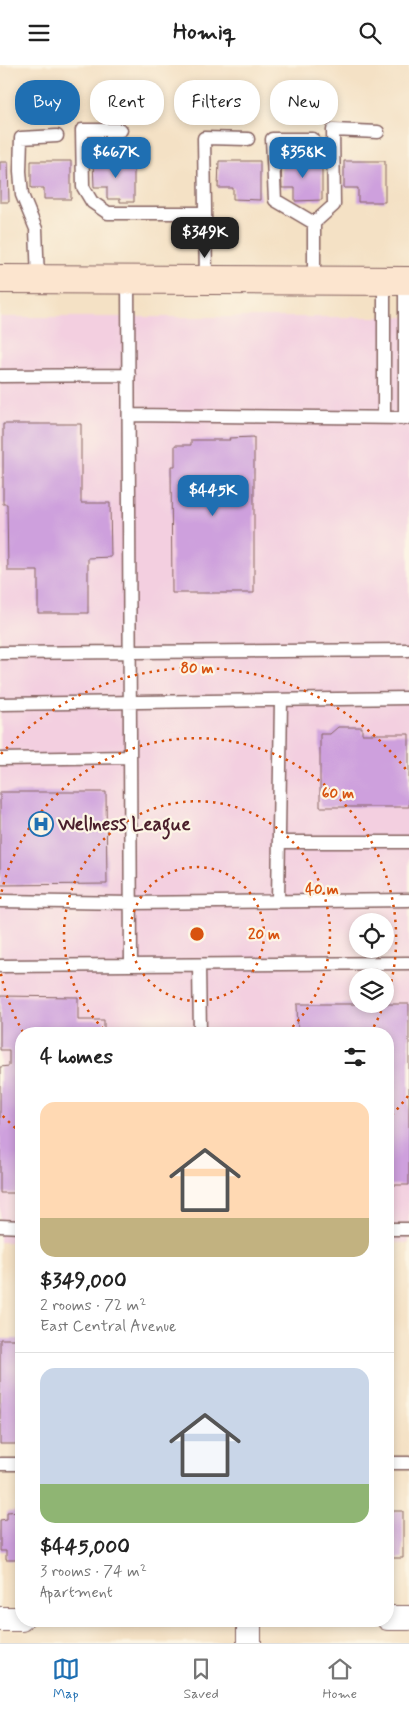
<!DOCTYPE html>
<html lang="en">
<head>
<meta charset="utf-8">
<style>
  body { margin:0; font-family:Mynerve,sans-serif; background:#f6f6f6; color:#222; height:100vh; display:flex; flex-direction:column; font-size:19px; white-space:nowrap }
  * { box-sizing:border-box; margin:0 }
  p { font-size:16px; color:#767676 }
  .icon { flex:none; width:28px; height:28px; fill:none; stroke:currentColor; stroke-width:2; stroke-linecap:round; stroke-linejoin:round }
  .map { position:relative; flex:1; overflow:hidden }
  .details { position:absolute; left:15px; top:962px; width:379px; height:600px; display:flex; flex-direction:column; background:#fff; border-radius:20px; box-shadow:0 2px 8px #0003 }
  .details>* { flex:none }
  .guide { position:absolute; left:15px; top:15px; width:380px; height:45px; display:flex; gap:10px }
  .tools { position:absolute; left:349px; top:848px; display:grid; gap:10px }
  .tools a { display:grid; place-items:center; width:45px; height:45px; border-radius:50%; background:#fff; box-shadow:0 2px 8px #0003; font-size:25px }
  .price { position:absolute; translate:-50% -42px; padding:0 11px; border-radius:10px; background:#1f6fb2; color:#fff; font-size:16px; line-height:32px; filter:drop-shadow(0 1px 2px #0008) }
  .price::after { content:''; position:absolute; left:50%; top:30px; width:15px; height:11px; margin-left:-8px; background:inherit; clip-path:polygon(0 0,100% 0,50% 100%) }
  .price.selected { background:#222; color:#fff }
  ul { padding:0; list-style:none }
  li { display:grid; align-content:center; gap:10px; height:265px; padding:0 25px }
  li+li { border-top:1px solid #e0e0e0 }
  li span { display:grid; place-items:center; height:155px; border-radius:15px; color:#555 }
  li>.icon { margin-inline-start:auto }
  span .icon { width:90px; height:90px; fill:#fffc; stroke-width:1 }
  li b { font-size:21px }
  h2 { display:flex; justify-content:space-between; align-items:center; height:60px; padding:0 25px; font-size:21px }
  .tag { padding:0 18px; border-radius:20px; background:#fff; box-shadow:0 2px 8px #0003; font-size:18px; line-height:45px }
  .tag.selected { background:#1f6fb2; color:#fff }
  header { display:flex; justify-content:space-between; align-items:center; height:65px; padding:0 25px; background:#fff; font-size:22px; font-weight:700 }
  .menu { display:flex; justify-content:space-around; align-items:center; height:70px; border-top:1px solid #e0e0e0; background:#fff; font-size:14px; color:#767676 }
  .menu a { display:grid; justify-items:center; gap:2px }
  .menu .selected { color:#1f6fb2 }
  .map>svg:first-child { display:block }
  .built { fill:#f3cfe0; fill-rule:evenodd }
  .building { fill:#cea0dd }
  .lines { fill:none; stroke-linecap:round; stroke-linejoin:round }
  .service-casing { stroke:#866361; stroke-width:15 }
  .minor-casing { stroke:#866361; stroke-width:26 }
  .secondary-casing { stroke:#866361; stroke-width:30 }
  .service { stroke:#fff; stroke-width:12 }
  .minor { stroke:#fff; stroke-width:24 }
  .secondary { stroke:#fce5cf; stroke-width:28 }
  .ring { fill:none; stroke:#d8530f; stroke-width:2.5; stroke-dasharray:2.5 5 }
  .labels { text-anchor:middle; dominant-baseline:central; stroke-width:4.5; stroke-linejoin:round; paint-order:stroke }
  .poi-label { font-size:19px; font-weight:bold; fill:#4a1f2b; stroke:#fcf5e5; text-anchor:start }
  .centre { fill:#d8530f; stroke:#fcf5e5; stroke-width:2.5 }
  .ring-label { font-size:15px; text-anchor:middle; font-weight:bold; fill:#d8530f; stroke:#fcf5e5; stroke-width:4.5; stroke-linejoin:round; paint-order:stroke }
</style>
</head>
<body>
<header><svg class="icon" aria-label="menu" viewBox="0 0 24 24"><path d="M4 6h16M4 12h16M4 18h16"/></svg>Homiq<svg class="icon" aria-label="search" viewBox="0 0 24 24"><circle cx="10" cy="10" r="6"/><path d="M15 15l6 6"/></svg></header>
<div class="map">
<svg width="409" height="1578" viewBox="0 0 409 1578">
  <rect width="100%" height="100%" fill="#fcf5e5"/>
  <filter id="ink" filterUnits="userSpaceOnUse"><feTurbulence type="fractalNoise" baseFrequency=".02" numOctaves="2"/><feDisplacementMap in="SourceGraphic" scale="10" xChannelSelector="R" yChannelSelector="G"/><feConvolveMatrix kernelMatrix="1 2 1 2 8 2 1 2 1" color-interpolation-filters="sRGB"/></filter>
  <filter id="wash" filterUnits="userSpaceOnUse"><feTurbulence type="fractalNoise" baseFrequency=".0096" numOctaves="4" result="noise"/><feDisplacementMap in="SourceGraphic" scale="20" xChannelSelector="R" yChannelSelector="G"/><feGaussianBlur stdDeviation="1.12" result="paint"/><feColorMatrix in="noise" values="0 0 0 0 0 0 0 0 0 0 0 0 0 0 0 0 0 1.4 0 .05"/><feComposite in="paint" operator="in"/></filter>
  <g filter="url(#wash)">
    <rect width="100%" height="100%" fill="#f4e1c5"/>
    <path class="built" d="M0 252H409V1178H388V969H21V1177H0ZM358 856H385V884H358ZM358 911H385V939H358Z"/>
    <g id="blocks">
      <path class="building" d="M31 96H71V134H44V123H31Z
        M134 96V137H120V134H107V122H94L93 97Z
        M219 96H260V135L233 134V123H218Z
        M281 96H322V135L295 136V123H282Z
        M344 96H385V137H358V123H344Z
        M0 97H8L9 137H0Z
        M3 359H81V438H110L111 492 88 493V548H38V506H8L7 439H3Z
        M254 372V528H172L171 401H175V380H191V375H230L229 373Z
        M338 662H362V669H409V742H320V669H330Z
        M0 727H106L107 819 0 820Z
        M0 931 78 932V955H104V969H21V1125H17V1128H0V1002L9 1001V985H0Z
        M297 939H409V1120H388V969H298Z
        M19 1199H21V1238H19Z
        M0 1274H21V1379H0Z
        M21 1446V1495H6V1486H0V1455L7 1454V1447Z
        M388 1446H403V1493H388Z"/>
    </g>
  </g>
  <g filter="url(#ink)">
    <use href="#blocks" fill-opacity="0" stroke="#866361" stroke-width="1"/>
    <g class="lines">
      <defs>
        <path id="service" d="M121 65H82L83 122 92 137 108 148H205
          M313 74H272L275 135 314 158
          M38 214 36 164 22 130 20 106 21 73 57 71
          M128 215 131 900
          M206 215 204 73 248 74
          M314 215V158L334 140 333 65 378 67
          M384 216V352
          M0 311 129 310
          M129 350 409 353
          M405 353V216
          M0 588 409 585
          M0 639 409 633
          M0 694 130 692
          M279 777H409
          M0 836 131 838 409 835
          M278 836 281 635
          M199 900 200 969
          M0 901 409 898
          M0 1161 21 1162
          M388 1164H409
          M388 1398H409
          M0 1399H21"/>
        <path id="minor" d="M388 1553H409
          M0 1554H21
          M249 1556V1578"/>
        <path id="secondary" d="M0 214 409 216"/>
      </defs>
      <use href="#service" class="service-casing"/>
      <use href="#minor" class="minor-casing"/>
      <use href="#secondary" class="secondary-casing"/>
      <use href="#service" class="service"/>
      <use href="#minor" class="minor"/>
      <use href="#secondary" class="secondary"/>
    </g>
  </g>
  <g class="ring">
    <circle cx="197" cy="869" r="67"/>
    <path d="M109 969A133 133 0 1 1 285 969"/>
    <path d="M384 939A200 200 0 0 1 371 967M23 967A200 200 0 0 1 0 904M0 834A200 200 0 1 1 386 936"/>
    <path d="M408 1031A266 266 0 0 1 388 1054M21 1068A266 266 0 0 1 1 1049M1 689A266 266 0 0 1 408 707"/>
  </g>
  <defs>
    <symbol id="hospital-ring" viewBox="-11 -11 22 22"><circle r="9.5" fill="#fcf5e5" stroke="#1f6fb2" stroke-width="1.5"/><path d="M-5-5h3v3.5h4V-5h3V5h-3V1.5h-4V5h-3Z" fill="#1f6fb2"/></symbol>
  </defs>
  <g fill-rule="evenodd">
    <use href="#hospital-ring" x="27" y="745" width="28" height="28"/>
  </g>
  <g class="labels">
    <g class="poi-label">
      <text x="58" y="759">Wellness League</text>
    </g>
  </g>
  <circle cx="197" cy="869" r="8" class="centre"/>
  <g class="ring-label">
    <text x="197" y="608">80 m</text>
    <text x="338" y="733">60 m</text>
    <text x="322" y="829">40 m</text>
    <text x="264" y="874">20 m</text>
  </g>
</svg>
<div class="tools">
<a><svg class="icon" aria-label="locate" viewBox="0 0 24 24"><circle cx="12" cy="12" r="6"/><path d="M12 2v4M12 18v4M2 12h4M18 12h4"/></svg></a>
<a><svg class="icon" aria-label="layers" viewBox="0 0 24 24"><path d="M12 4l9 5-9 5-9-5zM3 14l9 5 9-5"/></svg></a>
</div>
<b class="price" style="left:116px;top:114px">$667K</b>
<b class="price" style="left:303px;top:114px">$358K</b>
<b class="price selected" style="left:205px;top:194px">$349K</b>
<b class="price" style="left:213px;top:452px">$445K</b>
<div class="guide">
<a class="tag selected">Buy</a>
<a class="tag">Rent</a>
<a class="tag">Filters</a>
<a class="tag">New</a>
</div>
<section class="details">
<h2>4 homes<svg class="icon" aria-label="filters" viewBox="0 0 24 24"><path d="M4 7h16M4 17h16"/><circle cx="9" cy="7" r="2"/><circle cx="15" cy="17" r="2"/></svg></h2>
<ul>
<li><span style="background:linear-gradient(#ffd9b3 75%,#c2b280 0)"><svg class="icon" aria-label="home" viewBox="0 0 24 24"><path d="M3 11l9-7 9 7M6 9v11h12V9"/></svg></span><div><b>$349,000</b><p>2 rooms · 72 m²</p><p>East Central Avenue</p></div></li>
<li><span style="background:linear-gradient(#c9d6e8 75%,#8fb573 0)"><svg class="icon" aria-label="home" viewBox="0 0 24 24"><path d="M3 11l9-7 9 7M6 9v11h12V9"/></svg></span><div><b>$445,000</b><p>3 rooms · 74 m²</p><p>Apartment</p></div></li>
</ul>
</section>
</div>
<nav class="menu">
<a class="selected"><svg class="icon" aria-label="map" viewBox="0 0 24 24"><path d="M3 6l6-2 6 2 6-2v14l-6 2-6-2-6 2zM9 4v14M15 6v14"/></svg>Map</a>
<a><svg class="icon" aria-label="saved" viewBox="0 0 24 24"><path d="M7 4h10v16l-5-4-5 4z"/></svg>Saved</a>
<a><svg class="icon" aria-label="home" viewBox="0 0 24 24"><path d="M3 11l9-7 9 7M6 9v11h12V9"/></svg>Home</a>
</nav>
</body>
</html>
